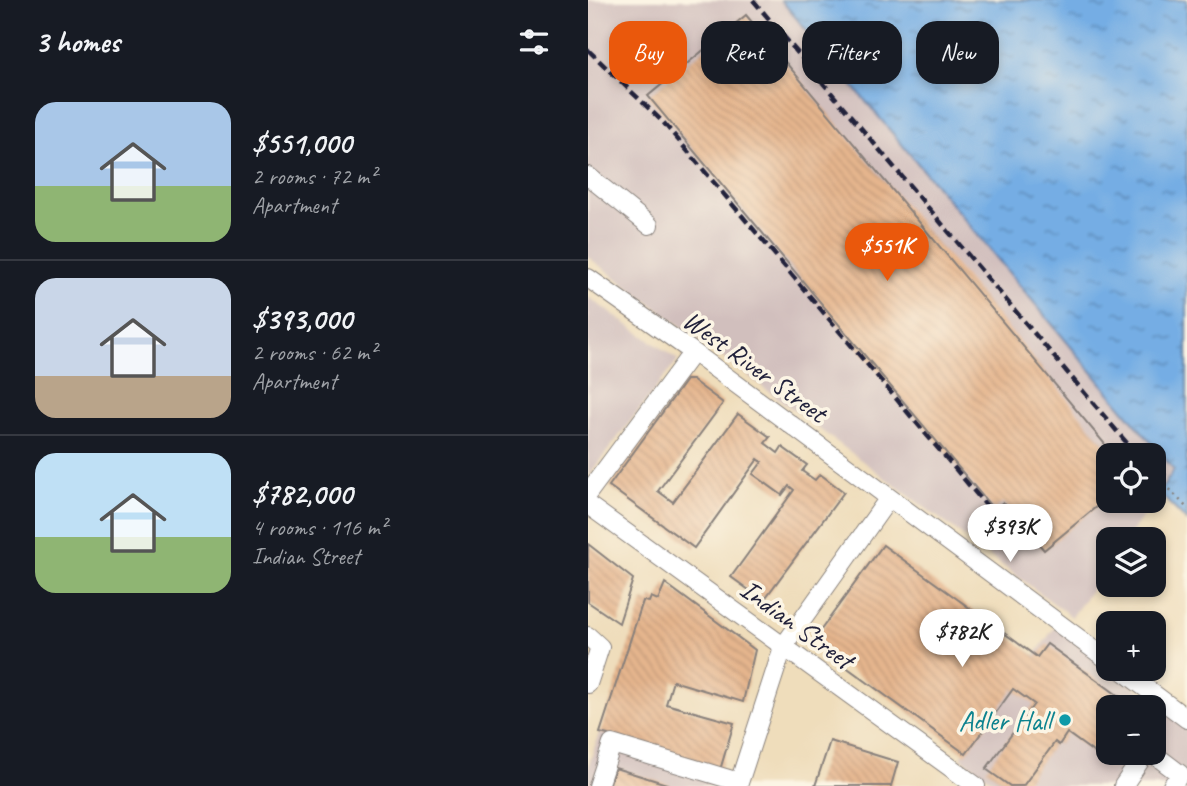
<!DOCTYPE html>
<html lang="en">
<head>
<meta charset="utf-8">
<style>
  body { margin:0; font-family:Caveat,sans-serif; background:#20242c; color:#f1f3f6; height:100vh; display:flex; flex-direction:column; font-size:26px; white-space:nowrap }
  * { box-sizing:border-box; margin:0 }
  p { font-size:23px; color:#9ea1a6 }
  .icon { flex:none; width:38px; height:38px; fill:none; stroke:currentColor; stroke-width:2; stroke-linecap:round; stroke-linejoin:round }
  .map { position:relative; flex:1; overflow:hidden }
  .details { display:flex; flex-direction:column; background:#171b24; width:588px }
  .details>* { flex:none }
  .guide { position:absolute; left:21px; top:21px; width:472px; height:63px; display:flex; gap:14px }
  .controls { position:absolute; left:508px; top:443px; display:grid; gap:14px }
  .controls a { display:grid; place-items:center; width:70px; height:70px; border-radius:14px; background:#171b24; box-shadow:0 4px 10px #0003; font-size:35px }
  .price { position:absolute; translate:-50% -60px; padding:0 16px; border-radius:24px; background:#fff; color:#222; font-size:23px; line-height:46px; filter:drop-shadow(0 2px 4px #0008) }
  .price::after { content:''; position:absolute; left:50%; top:42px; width:21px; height:16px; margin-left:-10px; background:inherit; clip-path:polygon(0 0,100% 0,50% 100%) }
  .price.current { background:#ea580c; color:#fff }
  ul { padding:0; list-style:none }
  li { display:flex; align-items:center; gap:21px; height:175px; padding:0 35px }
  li+li { border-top:2px solid #363941 }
  li span { display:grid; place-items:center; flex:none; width:196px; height:140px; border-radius:21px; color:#555 }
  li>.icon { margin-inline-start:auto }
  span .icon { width:84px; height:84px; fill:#fffc; stroke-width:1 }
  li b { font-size:30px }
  h2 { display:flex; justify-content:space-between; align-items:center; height:84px; padding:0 35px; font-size:30px }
  .pill { padding:0 24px; border-radius:21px; background:#171b24; box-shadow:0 4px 10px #0003; font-size:24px; line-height:63px }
  .pill.current { background:#ea580c; color:#fff }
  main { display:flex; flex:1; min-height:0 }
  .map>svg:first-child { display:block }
  .industrial { fill:#d1bfbd; fill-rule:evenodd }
  .water { fill:url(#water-ripples); stroke:#4b6890; stroke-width:2 }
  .building { fill:url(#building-back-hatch) }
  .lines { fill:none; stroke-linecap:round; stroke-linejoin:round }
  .minor-casing { stroke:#88807b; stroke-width:20 }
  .path { stroke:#88807b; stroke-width:2.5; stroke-dasharray:2 5; stroke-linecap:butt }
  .minor { stroke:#fff; stroke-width:18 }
  .rail { stroke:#22223b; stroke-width:4.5; stroke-dasharray:10 5; stroke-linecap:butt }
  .culture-dot { fill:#0f9aa8; stroke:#fcf5e5; stroke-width:2.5 }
  .labels { text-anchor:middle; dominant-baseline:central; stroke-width:7; stroke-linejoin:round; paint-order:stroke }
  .street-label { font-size:28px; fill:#22223b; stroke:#fcf5e5 }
  .culture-label { font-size:28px; fill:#0d838f; stroke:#fcf5e5; text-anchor:end }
</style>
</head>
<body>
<main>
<section class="details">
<h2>3 homes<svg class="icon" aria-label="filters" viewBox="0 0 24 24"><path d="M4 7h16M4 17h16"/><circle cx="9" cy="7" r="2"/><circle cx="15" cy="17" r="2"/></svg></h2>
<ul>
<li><span style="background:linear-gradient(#a9c7e8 60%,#8fb573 0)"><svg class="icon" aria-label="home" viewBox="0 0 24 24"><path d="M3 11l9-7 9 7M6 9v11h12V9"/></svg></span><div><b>$551,000</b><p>2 rooms · 72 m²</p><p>Apartment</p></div></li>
<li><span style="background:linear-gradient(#c9d6e8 70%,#b9a48a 0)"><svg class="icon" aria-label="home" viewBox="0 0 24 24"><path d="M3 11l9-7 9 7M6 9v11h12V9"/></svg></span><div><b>$393,000</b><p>2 rooms · 62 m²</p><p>Apartment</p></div></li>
<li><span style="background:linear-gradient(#bfe0f5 60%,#8fb573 0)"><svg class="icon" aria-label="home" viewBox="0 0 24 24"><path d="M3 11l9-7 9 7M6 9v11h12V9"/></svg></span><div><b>$782,000</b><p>4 rooms · 116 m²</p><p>Indian Street</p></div></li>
</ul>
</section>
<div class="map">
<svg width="599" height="786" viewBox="0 0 599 786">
  <defs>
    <pattern id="water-ripples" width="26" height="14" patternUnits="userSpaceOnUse" patternTransform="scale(1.75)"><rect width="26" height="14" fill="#74ade4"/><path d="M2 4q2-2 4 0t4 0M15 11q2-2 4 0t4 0" fill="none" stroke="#5f8cba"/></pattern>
    <pattern id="building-back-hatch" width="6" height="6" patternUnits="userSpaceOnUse" patternTransform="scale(1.75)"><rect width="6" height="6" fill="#e5b58d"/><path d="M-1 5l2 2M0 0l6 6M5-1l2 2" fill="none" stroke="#c49b7b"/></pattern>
  </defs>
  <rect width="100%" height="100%" fill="#fcf5e5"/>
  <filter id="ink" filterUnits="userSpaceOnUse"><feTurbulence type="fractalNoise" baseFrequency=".0143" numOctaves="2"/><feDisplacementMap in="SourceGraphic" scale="14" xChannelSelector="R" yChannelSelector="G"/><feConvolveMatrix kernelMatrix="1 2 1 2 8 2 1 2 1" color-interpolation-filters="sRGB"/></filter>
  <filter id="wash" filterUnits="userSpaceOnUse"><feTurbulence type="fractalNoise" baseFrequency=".00686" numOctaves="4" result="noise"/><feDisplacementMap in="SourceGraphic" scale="28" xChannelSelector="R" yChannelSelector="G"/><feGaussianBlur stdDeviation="1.57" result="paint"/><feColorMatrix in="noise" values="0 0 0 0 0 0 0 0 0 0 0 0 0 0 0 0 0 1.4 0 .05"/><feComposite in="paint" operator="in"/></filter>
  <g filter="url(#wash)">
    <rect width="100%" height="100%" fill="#efddbb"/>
    <path class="industrial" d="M0 0H193L587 470 539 539H520V566L484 617 0 257ZM520 455H565V500H520Z
      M0 297 90 360 0 476Z
      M467 627 599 727V786H412L373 757ZM520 707H565V752H520Z
      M12 730 137 772 133 786H0V768Z"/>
    <path class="water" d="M193 0H599V521L571 493 586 470Z"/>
    <g id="blocks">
      <path class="building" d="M158 15 526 455H520V497L456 550 415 502 406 510 60 96Z
        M98 380H104L135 403 70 491 85 502 150 414 182 437 177 443 190 453 194 447 219 465 214 471 227 480 232 474 256 492 178 597 172 598 143 577 206 490 201 486 194 495 165 474 174 462 170 459 106 548 21 486Z
        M0 544 45 579 31 623 0 602Z
        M295 545 449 657 459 644 546 707H520V752H534L527 763 517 756 515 759 479 733 471 745 467 742 435 786H422L398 769 446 704 425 689 378 754 224 642Z
        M77 583 167 650 155 702 85 681 78 704 146 723 132 770 18 744 20 735 12 733 55 601 61 602 63 597 70 600Z
        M242 741 310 762 303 786H227Z
        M27 768 82 785V786H21Z"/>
    </g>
  </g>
  <g filter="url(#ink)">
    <use href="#blocks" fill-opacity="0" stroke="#88807b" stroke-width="2"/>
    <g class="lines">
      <defs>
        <path id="minor" d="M0 176 61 225
          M0 278 105 352 520 660
          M0 493 105 352
          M0 505 388 786
          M0 636 12 647 0 684
          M531 668 599 719
          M563 752 592 774 584 786
          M10 786 24 744 151 782
          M150 786 195 647 301 498
          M535 786 558 752"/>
      </defs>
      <use href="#minor" class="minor-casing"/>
      <path class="path" d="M577 484 599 508"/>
      <use href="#minor" class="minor"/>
      <path class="rail" d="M165 0 549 455
        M0 50 75 122 402 510
        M565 462 577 476"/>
    </g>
  </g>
  <circle class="culture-dot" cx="477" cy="720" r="7"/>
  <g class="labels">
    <g class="street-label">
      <text transform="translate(167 366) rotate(36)">West River Street</text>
      <text transform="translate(209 624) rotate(36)">Indian Street</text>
    </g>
    <g class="culture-label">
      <text x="463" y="720">Adler Hall</text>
    </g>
  </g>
</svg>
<div class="controls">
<a><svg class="icon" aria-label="locate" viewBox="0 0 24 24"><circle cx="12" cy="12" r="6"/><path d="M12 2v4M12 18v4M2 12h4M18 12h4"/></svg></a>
<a><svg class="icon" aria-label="layers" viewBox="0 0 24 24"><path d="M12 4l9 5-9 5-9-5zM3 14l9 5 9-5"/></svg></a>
<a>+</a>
<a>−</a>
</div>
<b class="price current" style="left:299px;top:283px">$551K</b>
<b class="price" style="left:422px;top:564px">$393K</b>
<b class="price" style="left:374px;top:669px">$782K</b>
<div class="guide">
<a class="pill current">Buy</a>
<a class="pill">Rent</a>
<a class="pill">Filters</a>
<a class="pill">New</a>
</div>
</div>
</main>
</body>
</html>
